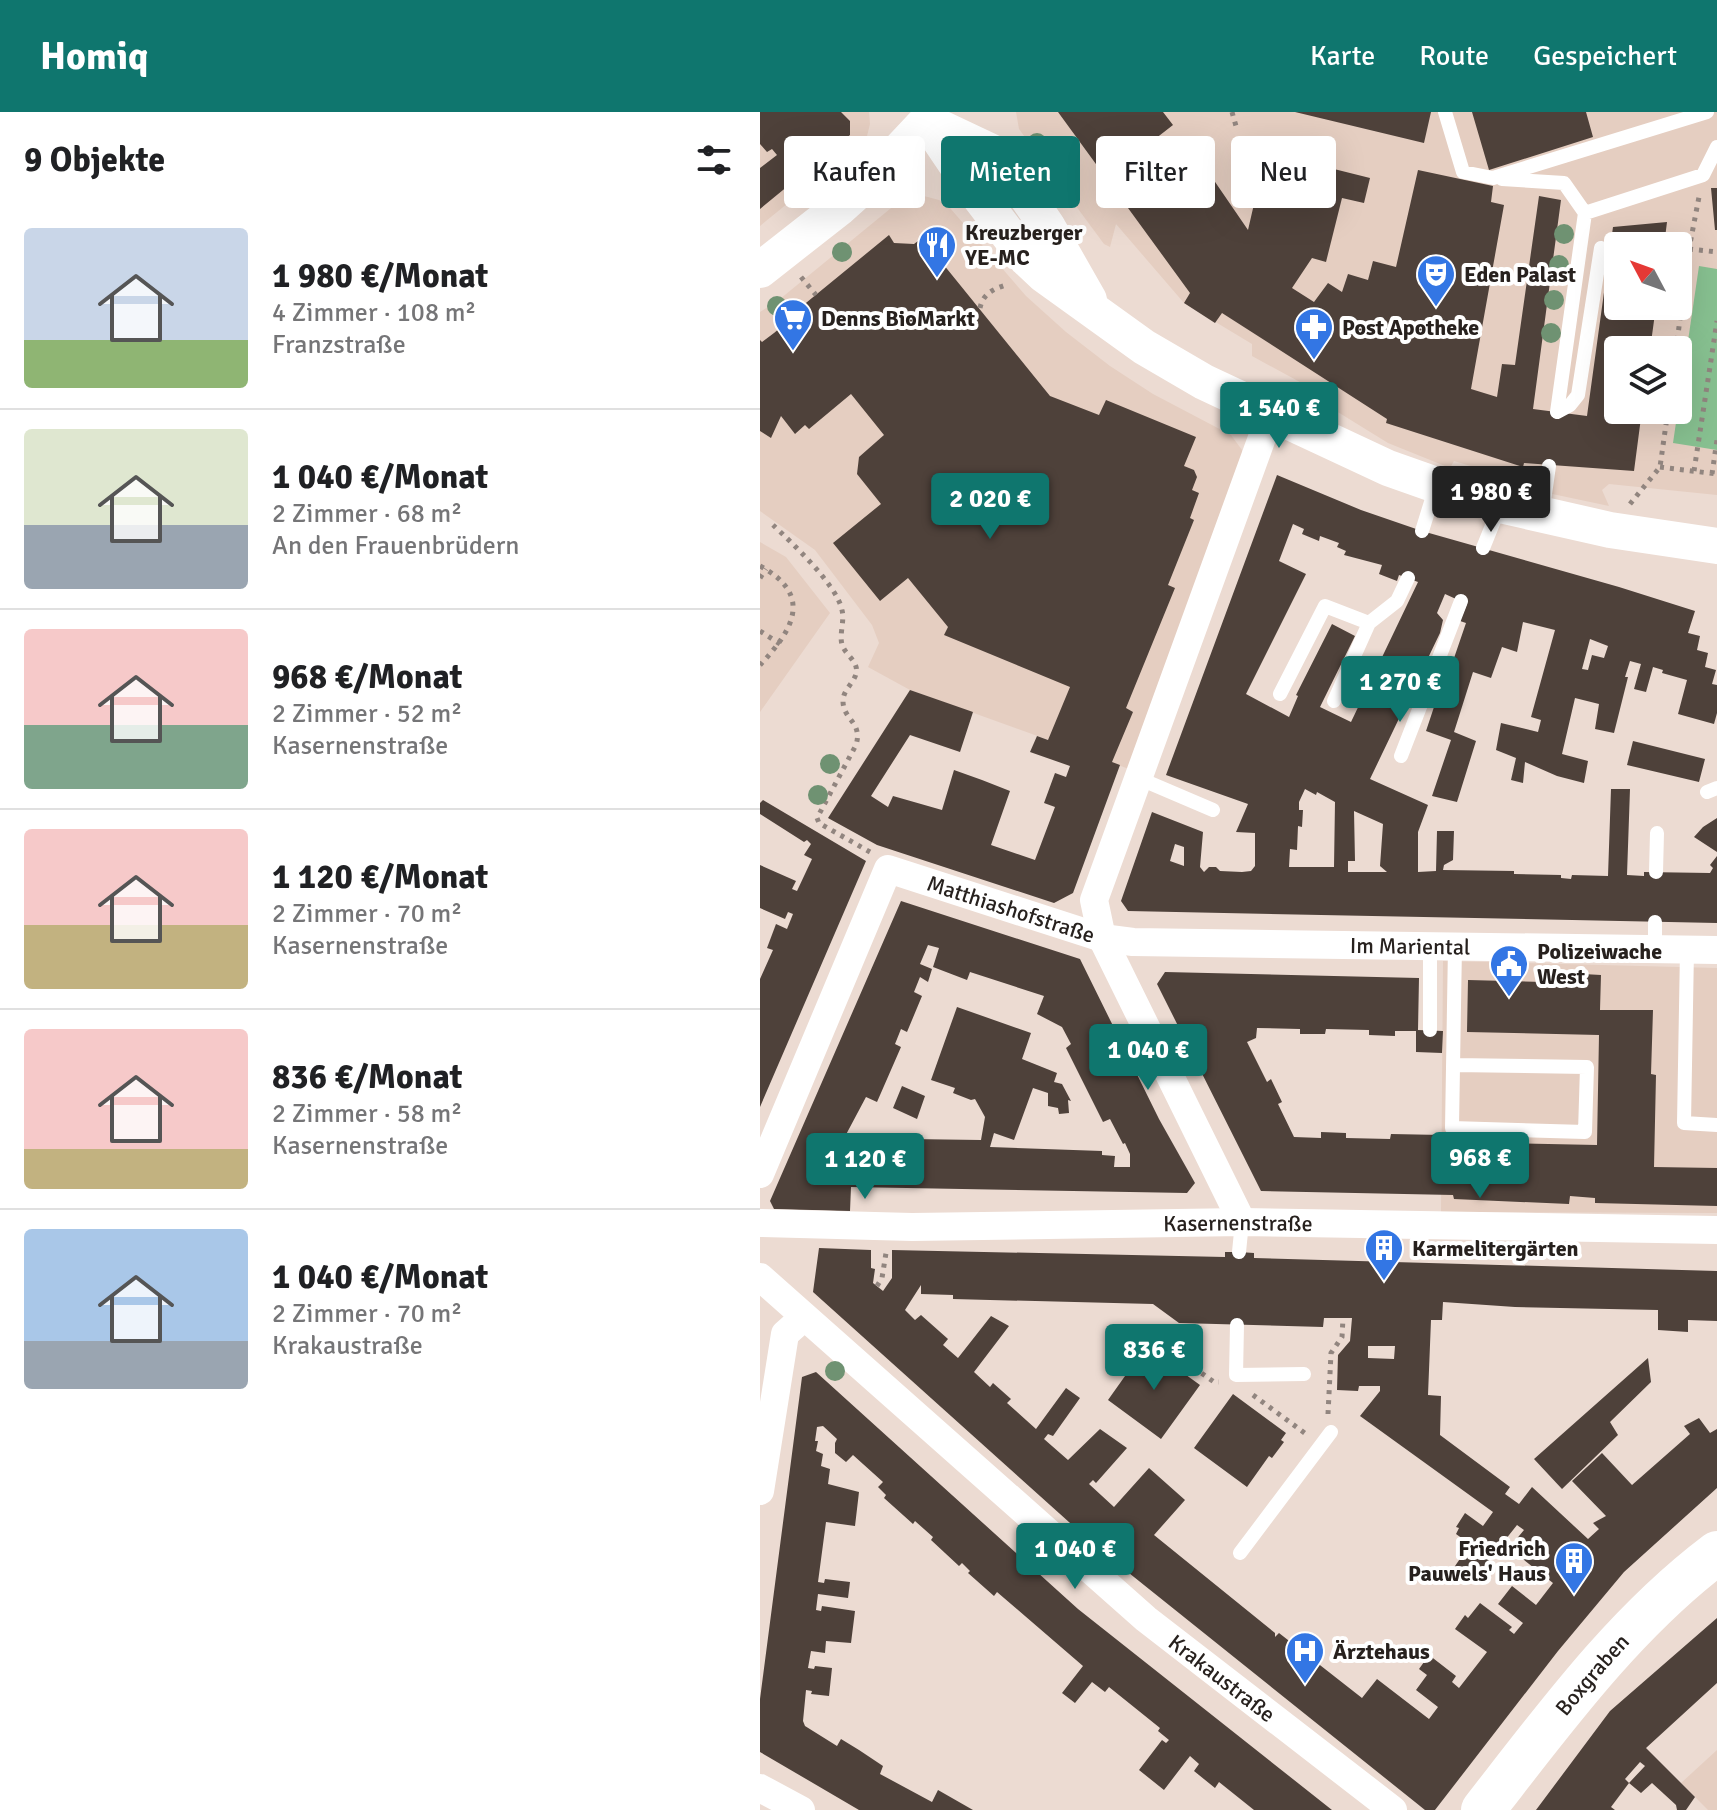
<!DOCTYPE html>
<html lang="de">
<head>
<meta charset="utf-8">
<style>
  body { margin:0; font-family:Signika,sans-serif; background:#f6f6f6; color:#202124; height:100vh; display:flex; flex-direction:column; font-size:30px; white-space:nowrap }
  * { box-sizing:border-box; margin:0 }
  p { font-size:26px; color:#757577 }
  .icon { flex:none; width:44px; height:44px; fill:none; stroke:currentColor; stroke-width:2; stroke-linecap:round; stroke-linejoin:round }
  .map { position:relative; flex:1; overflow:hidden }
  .sheet { display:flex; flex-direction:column; background:#fff; width:760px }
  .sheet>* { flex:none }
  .guide { position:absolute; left:24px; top:24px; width:760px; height:72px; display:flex; gap:16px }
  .needle { width:52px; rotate:311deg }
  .buttons { position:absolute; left:844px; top:120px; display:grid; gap:16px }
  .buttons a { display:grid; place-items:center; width:88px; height:88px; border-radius:8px; background:#fff; box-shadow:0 8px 32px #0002; font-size:40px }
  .price { position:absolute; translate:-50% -68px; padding:0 18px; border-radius:8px; background:#0f766e; color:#fff; font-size:26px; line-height:52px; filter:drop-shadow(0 2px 4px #0008) }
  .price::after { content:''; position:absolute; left:50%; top:48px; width:24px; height:18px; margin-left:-12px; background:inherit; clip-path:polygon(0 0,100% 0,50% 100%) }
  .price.active { background:#222; color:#fff }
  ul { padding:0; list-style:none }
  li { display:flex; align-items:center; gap:24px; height:200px; padding:0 24px }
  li+li { border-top:2px solid #e0e0e0 }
  li span { display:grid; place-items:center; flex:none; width:224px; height:160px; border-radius:8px; color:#555 }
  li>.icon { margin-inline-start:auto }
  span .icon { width:96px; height:96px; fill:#fffc; stroke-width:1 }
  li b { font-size:34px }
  h2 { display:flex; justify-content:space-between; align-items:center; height:96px; padding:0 24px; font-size:34px }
  .tag { padding:0 28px; border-radius:8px; background:#fff; box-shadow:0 8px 32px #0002; font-size:28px; line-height:72px }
  .tag.active { background:#0f766e; color:#fff }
  header { display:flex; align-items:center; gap:48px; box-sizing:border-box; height:112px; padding:0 40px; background:#0f766e; color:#fff }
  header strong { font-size:38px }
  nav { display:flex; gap:44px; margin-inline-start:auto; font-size:28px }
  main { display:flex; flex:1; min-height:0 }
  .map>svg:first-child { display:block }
  .built { fill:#e5cec1; fill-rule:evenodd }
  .green { fill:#87c090 }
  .building { fill:#4e413a; fill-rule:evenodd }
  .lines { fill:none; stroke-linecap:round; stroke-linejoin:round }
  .path { stroke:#91857f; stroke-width:5; stroke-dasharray:4 6; stroke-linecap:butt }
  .service { stroke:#fff; stroke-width:14 }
  .minor { stroke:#fff; stroke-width:28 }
  .tertiary { stroke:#fff; stroke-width:36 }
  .primary { stroke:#fff; stroke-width:44 }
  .tree { fill:#6f9272 }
  .labels { text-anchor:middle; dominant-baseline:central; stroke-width:8; stroke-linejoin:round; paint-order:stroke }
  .poi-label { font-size:22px; font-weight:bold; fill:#27211e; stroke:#fff; text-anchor:start }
  .street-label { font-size:22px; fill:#27211e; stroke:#fff }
</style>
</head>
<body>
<header>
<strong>Homiq</strong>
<nav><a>Karte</a><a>Route</a><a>Gespeichert</a></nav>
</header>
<main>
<section class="sheet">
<h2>9 Objekte<svg class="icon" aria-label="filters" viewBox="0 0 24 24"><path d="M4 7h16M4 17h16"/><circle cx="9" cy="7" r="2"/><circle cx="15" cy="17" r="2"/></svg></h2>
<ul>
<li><span style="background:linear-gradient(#c9d6e8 70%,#8fb573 0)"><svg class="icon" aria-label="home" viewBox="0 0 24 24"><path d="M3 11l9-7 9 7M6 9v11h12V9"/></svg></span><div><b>1 980 €/Monat</b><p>4 Zimmer · 108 m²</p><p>Franzstraße</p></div></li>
<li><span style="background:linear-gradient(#dfe7d0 60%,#9aa5b1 0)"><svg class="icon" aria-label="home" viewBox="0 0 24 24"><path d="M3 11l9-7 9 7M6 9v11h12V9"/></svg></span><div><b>1 040 €/Monat</b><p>2 Zimmer · 68 m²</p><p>An den Frauenbrüdern</p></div></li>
<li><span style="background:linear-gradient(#f6c9c9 60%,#7fa58c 0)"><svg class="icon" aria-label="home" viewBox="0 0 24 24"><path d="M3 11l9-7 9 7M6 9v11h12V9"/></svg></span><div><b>968 €/Monat</b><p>2 Zimmer · 52 m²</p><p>Kasernenstraße</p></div></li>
<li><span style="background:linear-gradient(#f6c9c9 60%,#c2b280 0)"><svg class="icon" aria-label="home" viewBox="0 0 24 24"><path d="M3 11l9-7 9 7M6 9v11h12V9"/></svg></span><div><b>1 120 €/Monat</b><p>2 Zimmer · 70 m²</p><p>Kasernenstraße</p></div></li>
<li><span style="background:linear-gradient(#f6c9c9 75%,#c2b280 0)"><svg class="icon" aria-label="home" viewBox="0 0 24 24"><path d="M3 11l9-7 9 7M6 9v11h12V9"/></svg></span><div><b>836 €/Monat</b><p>2 Zimmer · 58 m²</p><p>Kasernenstraße</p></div></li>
<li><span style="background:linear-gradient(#a9c7e8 70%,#9aa5b1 0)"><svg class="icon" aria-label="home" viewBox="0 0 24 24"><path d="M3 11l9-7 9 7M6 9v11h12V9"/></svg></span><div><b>1 040 €/Monat</b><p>2 Zimmer · 70 m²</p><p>Krakaustraße</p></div></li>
</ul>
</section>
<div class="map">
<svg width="957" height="1698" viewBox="0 0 957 1698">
  <rect width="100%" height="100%" fill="#ecdbd2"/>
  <path class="built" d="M0 0H109L110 12 107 24 97 35 0 114Z
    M256 0H957V383L849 372 842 378 849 394 754 374V367L694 349 690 356 628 331 547 281 549 275 492 244V232L424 191 356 112 350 135 344 132 259 17ZM858 134H918V194H858ZM858 238H918V298H858Z
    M164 84 179 88 190 96 266 184 306 220 350 254 393 282 471 323 482 338V347L369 657 150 578 108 555 119 531 112 513 55 438 0 399V200L20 187 136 92 148 86Z
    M0 430 26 445 70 501 0 600Z
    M683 849 957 856V1101L681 1100Z
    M957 1638V1698H948L921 1671Z"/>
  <path class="green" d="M939 154 957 157V338L913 331Z"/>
  <path class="building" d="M0 0H81L90 9V23L0 97V56L17 43 12 37 7 40 0 32Z
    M298 0H403L413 13 395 27 402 37 427 29 488 118 506 40 610 66 604 91 582 86 566 150 552 146 532 176 554 190 568 171 582 180 588 162 608 168 613 149 636 155 658 58 733 74 731 90 744 93 711 277 737 285 742 252 755 253 779 84 801 88 773 297 827 304 853 115 907 110 904 134H858V194H896L890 238H858V298H882L874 359 764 351 763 355 626 311 627 307 462 201 455 211 424 191 430 181Z
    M535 0H671L664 31Z
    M712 0H826L833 25 729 58Z
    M951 76H957V118H955Z
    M129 123 134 131 154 132 162 126 290 284 339 303 346 288 436 325 424 354 434 358 437 365 432 378 439 381 430 406 434 408 408 473 415 476 366 596 373 600 352 650 360 653 313 781 294 791 117 733 68 706 150 578 213 600 200 640 150 623 111 684 128 695 133 684 182 698 194 658 222 668 250 679 231 733 275 748 295 695 284 691 295 661 306 665 310 654 270 640 277 624 288 628 310 575 184 523 188 515 148 466 120 489 73 431 121 392 97 362 99 345 124 323 91 282 49 317 45 313 35 322 21 304 11 326 0 319V228L2 230 14 221 32 206 30 204Z
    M517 363 601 398 662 419 859 475 935 499 928 521 940 524 937 538 948 541 945 555 956 558 952 572 957 573V601L954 612 918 602 927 568 902 561 903 558 893 555 886 580 874 577 881 552 870 549 865 565H868L854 621 835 617 839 592 815 586 802 642 828 649 824 671 797 664 765 650 763 671 751 668 756 646 736 638 741 611 778 620 781 608 771 605 795 518 763 510 757 540 742 535 731 566 713 560 694 620 716 629 697 690 672 684 691 628 666 619 677 586 680 587 706 511 700 509 707 492 685 482 677 501 683 508 680 521 610 667 668 693 658 720V760L676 759 677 719H694L693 748 684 753 683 758 754 759V762L801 763V766L811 767 812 763 848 764 851 677H870L867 763 884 764V760L950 761 953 756 950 753 957 744V811L368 799 361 789 392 700 443 720 440 755 444 760 449 755H456L460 759 482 760 491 759 495 754V721L476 720 488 692 406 663ZM533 412 544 417 542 422 559 429 560 424 579 431 577 435 586 439 584 443 622 453 619 462 637 469 639 463 658 470 591 610 560 595 595 524 572 512 536 583 538 584 529 605 486 582 546 462 519 449ZM830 527 848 534 844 546 832 543 828 558 822 557ZM545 677 556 683 557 680 575 690 574 755H529L530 737 537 738 538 714 542 715 543 698H539V690ZM594 699 623 712 620 754 627 760H588V749H595ZM415 732 424 735V754L410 749Z
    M873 629 945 647 939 670 867 653Z
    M3 688 106 749 0 995V867L13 838 7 836 16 812 27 817 33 802 28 800 25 807 0 796V753L36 769 32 777 37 779 52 747 44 743 51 732 47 728 44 730 0 702V691Z
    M957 706V740L934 725 943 715Z
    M141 789 320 847 399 1007 435 1071 427 1081 91 1075 90 1099 14 1097 10 1089ZM168 833 179 836 173 855 207 868 210 860 284 884 277 902 302 915 311 932 306 936 343 1010 350 1007 363 1032 365 1031 370 1042V1055H354L355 1044 342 1043V1039L230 1035 234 1021 254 1028 273 976 288 981V994L298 996 299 1002 309 1001 308 988 311 989 302 972 294 970 297 961 262 947 271 921 197 895 171 968 195 976 193 981 211 988 215 987 225 1005 221 1028 149 1027 143 1046V1059L110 1060 116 1043 90 1031 86 1034 81 1032 106 985 117 990 141 935 135 932 141 917 147 920 162 884 154 880 160 865 168 870 172 857 160 852Z
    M405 860 659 866 658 918 683 919 682 941 656 940V919H635V924L609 923V918L566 917 565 922H540V917L497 916 496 926 487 930 507 970 511 967 522 990 518 992 534 1025 561 1026V1020L586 1021V1026L630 1027 631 1022 682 1023V1030L837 1033 839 923 707 920 708 868 822 871 823 862 841 863 840 898H893L891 962 896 963 894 1055 957 1056V1094L835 1091V1086L810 1084 809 1092 694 1087 693 1083 501 1079 397 872Z
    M142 974 165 984 157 1007 133 996Z
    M59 1136 111 1138V1156L115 1157 113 1171 123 1179 132 1166V1138L465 1145V1140H479L494 1141V1146L957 1159V1209L928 1208V1220L898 1218V1198L755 1195 683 1190 682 1208H671L668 1283 681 1284 680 1323 750 1375 745 1382 759 1392 772 1375 828 1427 839 1417 833 1411 846 1404 812 1369 842 1341 872 1373 930 1322 924 1314 939 1306 950 1321 957 1317V1376L864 1460 798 1539 675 1698H665L339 1437 53 1180ZM161 1173V1182L193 1183V1187L393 1192 419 1211 563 1215 564 1206H592L590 1229 578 1243 577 1278 598 1279 599 1274H620V1279L600 1304 733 1400 723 1414 705 1401 696 1415 699 1416 696 1422 710 1432 693 1457 711 1471 757 1413 764 1418 749 1436 793 1471 776 1493 752 1474 738 1492 763 1511 754 1522 749 1518 752 1515 720 1491 708 1506 705 1503 695 1517 727 1540 699 1576 692 1570 696 1564 669 1543 659 1557 667 1563 656 1578 678 1595 669 1607 617 1567 602 1586 519 1521 515 1525V1521L394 1423 425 1388 389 1356 354 1395 329 1372 333 1368 336 1371 367 1336 340 1317 308 1348 284 1327 288 1322 293 1324 320 1286 306 1276 276 1317 247 1291 251 1287 233 1271 230 1275 214 1260 249 1214 231 1204 198 1246 183 1233 188 1227 161 1203 155 1208 145 1198ZM608 1234H635L634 1247 608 1246Z
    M386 1234 440 1273 401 1327 348 1288 370 1257 367 1255 379 1238 382 1241Z
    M888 1246 891 1270 850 1310 858 1323 802 1377 774 1347Z
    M56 1260 318 1497 572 1698H494L459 1670 455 1676 434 1659 439 1652 430 1644 404 1678 379 1658 402 1628 406 1631 409 1628 398 1619 400 1616 349 1575 345 1580 332 1570 315 1591 302 1581 323 1554 237 1480 234 1484 208 1461 210 1459 202 1451 199 1454 171 1428 173 1425 155 1409 153 1412 124 1386 126 1383 118 1375 123 1370 93 1343 86 1350 75 1341V1331L77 1327 63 1314 57 1315 55 1329H58L56 1339 63 1342 61 1354 70 1357 68 1372 99 1380 95 1414 66 1410 58 1470 64 1471 65 1467 90 1470 88 1486 58 1482 56 1498 61 1499 62 1494 95 1499 91 1531 66 1529 65 1541 51 1539 48 1556 54 1557 55 1554 72 1556 69 1584 51 1582 52 1579 46 1578 43 1609 45 1614 77 1634 81 1627 99 1638 123 1654 120 1662 172 1690 178 1678 213 1698H99L0 1640V1587L42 1265Z
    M473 1282 526 1321 521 1328 524 1330 512 1346 509 1344 487 1375 434 1336Z
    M957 1506V1571L886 1636 935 1685 926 1698H917L916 1693 892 1671 881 1681 869 1671 885 1654 880 1650 865 1667 869 1671 851 1695 855 1698H776L850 1599Z"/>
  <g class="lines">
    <path class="path" d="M472 0 476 14
      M929 137 957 140
      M41 165 56 183
      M220 196C223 181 235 176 249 172
      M916 238 929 137 939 85
      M900 355 957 362
      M934 359 957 209
      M952 362 957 328
      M870 392 900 355 908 298
      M13 413C32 431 77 473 82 498 85 510 78 525 83 535 87 544 99 550 96 562 93 572 83 578 83 589 83 608 103 610 96 633L57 706 59 711 110 740
      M0 454C54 483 33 518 0 553
      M0 466 6 457
      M0 519 20 532
      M117 1174 122 1166 126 1141
      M409 1238 454 1270H459
      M493 1283 546 1322
      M568 1302 571 1241 582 1225 583 1206"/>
    <path class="service" d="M685 0 703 60 733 66 947 0
      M742 67 804 71 825 101 797 300
      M825 101 943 63 957 35
      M797 300 810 293 818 283 841 136
      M782 403 789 354
      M662 419 676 374
      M723 436 740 394
      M520 582 565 494 609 511
      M574 589 609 511 637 489 648 466
      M641 644 701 489
      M378 666 453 698
      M947 680 957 676
      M896 760 897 721
      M895 838V810
      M927 838 924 1011 957 1013
      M670 918V833
      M694 953 827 955 825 1020 692 1016 695 834
      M479 1140 482 1110
      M477 1213 476 1263 544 1262
      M480 1441 571 1320"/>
    <g class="minor">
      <path id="s1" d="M0 1062 128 757 342 826 373 830 957 838"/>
      <path d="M482 1110 342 826 334 788 511 301"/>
      <path id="s2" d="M0 1111 152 1115 482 1110 957 1118"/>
      <path id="s3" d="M0 1165 386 1507 633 1698"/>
      <path d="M0 1379 25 1222 43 1206"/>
      <path d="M0 1676 41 1698"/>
    </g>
    <path class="tertiary" d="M167 9 206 67 267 147 284 163 384 235 444 270 628 356 696 380 740 393 850 418 957 434
      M168 10 238 43 287 114 329 188
      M0 158 79 96 119 60 167 9"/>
    <path class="primary" id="s4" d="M723 1698C794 1607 864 1511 957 1441"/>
  </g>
  <g class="tree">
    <circle cx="277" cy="31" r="10"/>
    <circle cx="290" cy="47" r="10"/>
    <circle cx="804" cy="122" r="10"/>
    <circle cx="82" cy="140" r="10"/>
    <circle cx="799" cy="153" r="10"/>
    <circle cx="794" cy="188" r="10"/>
    <circle cx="17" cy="194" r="10"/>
    <circle cx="791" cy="221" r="10"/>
    <circle cx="70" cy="652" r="10"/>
    <circle cx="58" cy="683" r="10"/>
    <circle cx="75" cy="1259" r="10"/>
  </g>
  <defs>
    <symbol id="restaurant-pin" viewBox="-11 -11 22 30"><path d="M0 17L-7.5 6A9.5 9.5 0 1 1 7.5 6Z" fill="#3376e4" stroke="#fff"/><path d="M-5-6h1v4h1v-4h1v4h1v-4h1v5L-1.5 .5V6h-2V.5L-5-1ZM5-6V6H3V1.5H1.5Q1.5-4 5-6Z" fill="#fff"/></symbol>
    <symbol id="theatre-pin" viewBox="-11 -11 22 30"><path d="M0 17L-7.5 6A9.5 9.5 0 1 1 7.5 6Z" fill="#3376e4" stroke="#fff"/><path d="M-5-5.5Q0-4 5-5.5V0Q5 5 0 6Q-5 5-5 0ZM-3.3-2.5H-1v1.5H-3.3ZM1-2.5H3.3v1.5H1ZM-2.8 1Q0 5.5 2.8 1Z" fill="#fff"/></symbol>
    <symbol id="supermarket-pin" viewBox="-11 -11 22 30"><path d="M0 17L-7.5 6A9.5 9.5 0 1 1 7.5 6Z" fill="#3376e4" stroke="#fff"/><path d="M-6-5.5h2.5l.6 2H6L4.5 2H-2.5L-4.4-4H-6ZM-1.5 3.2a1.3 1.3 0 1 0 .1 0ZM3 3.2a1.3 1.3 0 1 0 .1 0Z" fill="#fff"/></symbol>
    <symbol id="pharmacy-pin" viewBox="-11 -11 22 30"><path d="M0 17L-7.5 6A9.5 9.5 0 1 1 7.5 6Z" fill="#3376e4" stroke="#fff"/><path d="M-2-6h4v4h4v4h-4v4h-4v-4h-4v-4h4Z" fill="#fff"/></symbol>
    <symbol id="civic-pin" viewBox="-11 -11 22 30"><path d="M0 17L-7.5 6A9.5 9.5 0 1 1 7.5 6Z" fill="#3376e4" stroke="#fff"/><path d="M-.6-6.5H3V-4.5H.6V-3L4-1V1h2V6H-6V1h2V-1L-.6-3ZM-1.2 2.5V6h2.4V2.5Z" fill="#fff"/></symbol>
    <symbol id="building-pin" viewBox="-11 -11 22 30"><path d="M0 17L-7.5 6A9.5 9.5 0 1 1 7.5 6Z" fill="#3376e4" stroke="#fff"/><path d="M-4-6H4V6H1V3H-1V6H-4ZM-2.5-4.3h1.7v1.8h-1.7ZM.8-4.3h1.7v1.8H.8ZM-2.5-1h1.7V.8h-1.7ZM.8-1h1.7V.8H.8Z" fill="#fff"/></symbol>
    <symbol id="hospital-pin" viewBox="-11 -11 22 30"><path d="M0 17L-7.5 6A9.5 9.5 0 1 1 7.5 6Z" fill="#3376e4" stroke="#fff"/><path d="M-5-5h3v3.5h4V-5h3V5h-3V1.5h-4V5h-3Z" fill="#fff"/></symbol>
  </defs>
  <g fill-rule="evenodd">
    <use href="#restaurant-pin" x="155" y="111" width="44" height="60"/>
    <use href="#theatre-pin" x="654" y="140" width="44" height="60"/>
    <use href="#supermarket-pin" x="11" y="184" width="44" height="60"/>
    <use href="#pharmacy-pin" x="532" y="193" width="44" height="60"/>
    <use href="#civic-pin" x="727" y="830" width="44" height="60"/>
    <use href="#building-pin" x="602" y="1114" width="44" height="60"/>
    <use href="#building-pin" x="792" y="1427" width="44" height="60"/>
    <use href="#hospital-pin" x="523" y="1517" width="44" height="60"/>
  </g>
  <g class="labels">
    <g class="poi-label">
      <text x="205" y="120">Kreuzberger<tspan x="205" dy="25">YE-MC</tspan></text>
      <text x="704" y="162">Eden Palast</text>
      <text x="61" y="206">Denns BioMarkt</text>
      <text x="582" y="215">Post Apotheke</text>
      <text x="777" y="839">Polizeiwache<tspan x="777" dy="25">West</tspan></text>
      <text x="652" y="1136">Karmelitergärten</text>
      <text x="786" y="1436" text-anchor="end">Friedrich<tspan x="786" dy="25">Pauwels' Haus</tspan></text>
      <text x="573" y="1539">Ärztehaus</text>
    </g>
    <g class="street-label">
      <text stroke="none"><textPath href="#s1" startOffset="460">Matthiashofstraße</textPath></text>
      <text stroke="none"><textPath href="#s1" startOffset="864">Im Mariental</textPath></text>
      <text stroke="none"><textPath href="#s2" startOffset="478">Kasernenstraße</textPath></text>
      <text stroke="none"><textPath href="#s4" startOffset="174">Boxgraben</textPath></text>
      <text stroke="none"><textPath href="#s3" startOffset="612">Krakaustraße</textPath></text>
    </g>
  </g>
</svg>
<div class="buttons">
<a><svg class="needle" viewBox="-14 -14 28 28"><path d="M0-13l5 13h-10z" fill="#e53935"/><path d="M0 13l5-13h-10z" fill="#757577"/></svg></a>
<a><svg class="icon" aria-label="layers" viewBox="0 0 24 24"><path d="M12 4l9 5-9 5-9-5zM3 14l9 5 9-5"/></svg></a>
</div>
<b class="price" style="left:519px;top:338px">1 540 €</b>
<b class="price active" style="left:731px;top:422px">1 980 €</b>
<b class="price" style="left:230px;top:429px">2 020 €</b>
<b class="price" style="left:640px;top:612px">1 270 €</b>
<b class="price" style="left:388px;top:980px">1 040 €</b>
<b class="price" style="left:720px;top:1088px">968 €</b>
<b class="price" style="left:105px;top:1089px">1 120 €</b>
<b class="price" style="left:394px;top:1280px">836 €</b>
<b class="price" style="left:315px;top:1479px">1 040 €</b>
<div class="guide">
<a class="tag">Kaufen</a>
<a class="tag active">Mieten</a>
<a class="tag">Filter</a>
<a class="tag">Neu</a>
</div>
</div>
</main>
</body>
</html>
